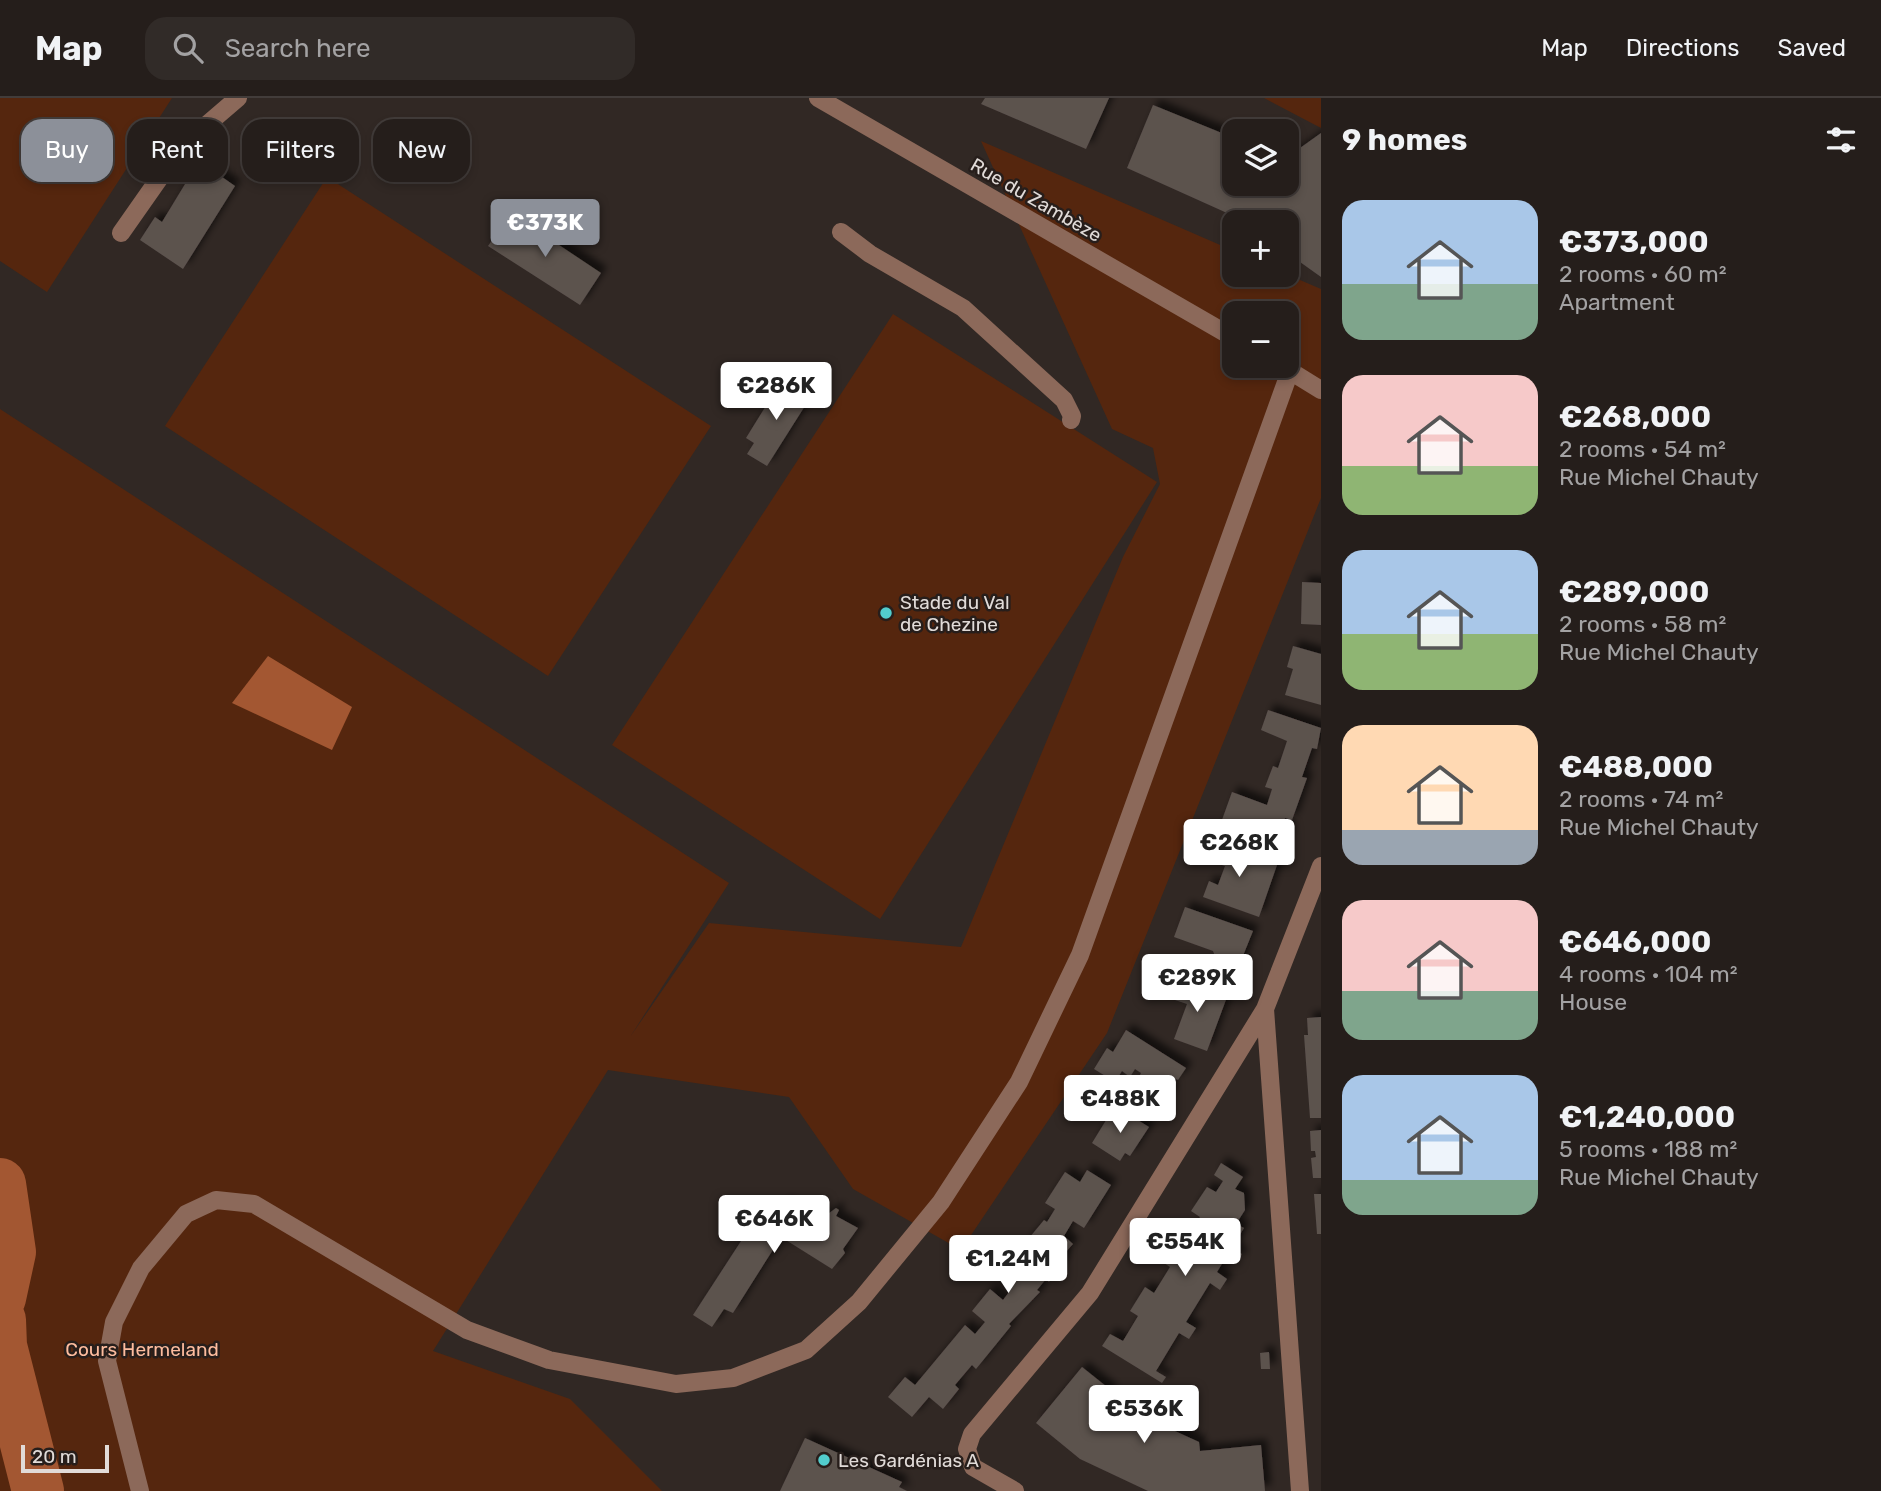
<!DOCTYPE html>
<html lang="en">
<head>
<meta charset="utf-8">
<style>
  body { margin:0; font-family:Rubik,sans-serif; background:#312b28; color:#f1f3f6; height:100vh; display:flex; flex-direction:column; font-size:26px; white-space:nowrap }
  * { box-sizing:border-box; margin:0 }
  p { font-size:23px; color:#a3a2a3 }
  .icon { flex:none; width:38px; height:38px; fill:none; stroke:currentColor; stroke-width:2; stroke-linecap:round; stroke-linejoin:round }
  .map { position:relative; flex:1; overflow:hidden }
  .details { display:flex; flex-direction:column; background:#251e1b; width:560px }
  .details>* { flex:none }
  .hud { position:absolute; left:21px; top:21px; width:665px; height:63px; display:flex; gap:14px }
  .buttons { position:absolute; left:1222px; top:21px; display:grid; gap:14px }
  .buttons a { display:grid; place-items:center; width:77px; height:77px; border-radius:14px; background:#251e1b; box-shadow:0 4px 10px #0003,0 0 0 2px #423c3a; font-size:35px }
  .scale { position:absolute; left:21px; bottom:18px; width:88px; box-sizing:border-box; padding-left:7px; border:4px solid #e1dbd8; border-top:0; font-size:19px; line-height:24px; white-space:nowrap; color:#e1dbd8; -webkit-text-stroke:5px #271e1b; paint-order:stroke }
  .price { position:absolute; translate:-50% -60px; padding:0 16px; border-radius:7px; background:#fff; color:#222; font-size:23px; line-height:46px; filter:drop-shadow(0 2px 4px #0008) }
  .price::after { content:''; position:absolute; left:50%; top:42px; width:21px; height:16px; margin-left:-10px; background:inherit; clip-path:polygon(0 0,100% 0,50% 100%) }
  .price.selected { background:#8c9099; color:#fff }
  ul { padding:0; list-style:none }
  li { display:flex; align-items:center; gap:21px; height:175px; padding:0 21px }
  li span { display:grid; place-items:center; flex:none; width:196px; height:140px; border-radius:21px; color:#555 }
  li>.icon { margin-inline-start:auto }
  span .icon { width:84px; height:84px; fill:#fffc; stroke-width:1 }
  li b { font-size:30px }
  h2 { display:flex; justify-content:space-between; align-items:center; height:84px; padding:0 21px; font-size:30px }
  .chip { padding:0 24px; border-radius:21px; background:#251e1b; box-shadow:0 4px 10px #0003,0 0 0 2px #423c3a; font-size:24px; line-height:63px }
  .chip.selected { background:#8c9099; color:#fff }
  header { display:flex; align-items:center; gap:42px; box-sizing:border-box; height:98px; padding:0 35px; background:#251e1b; border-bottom:2px solid #423c3a }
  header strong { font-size:33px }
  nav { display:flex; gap:38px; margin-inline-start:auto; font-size:24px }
  .search { width:490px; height:63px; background:#312b28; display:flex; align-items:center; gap:18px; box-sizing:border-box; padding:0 24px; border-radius:21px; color:#a3a2a3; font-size:26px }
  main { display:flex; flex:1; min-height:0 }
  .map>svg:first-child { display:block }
  .green { fill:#55260e; fill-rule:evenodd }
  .water { fill:#a35732 }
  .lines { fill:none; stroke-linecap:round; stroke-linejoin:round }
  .river { stroke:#a35732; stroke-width:52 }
  .building { fill:#5c524e; filter:url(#shadow) }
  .minor { stroke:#8c695a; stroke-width:18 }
  .poi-dot { fill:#52cdcd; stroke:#271e1b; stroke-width:2.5 }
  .labels { text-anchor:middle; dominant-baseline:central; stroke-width:5; stroke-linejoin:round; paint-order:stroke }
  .street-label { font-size:19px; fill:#e1dbd8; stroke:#271e1b }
  .poi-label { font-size:19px; fill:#e1dbd8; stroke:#271e1b; text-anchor:start }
  .park-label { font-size:19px; fill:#fdbc9e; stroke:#271e1b }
</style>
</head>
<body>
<header>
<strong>Map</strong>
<div class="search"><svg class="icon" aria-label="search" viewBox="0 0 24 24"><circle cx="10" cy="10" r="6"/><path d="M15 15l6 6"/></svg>Search here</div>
<nav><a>Map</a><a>Directions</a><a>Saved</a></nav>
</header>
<main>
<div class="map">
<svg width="1321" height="1393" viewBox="0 0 1321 1393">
  <defs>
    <filter id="shadow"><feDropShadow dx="6" dy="-6" stdDeviation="3.5" flood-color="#0009"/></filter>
  </defs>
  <rect width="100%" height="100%" fill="#312824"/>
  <path class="green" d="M0 0H172L47 194 0 163Z
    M1264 0H1321V30Z
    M981 43 1234 153V177L1286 176 1321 191V400L1107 935 961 1152 853 1091 789 999 608 972 433 1253 570 1301 662 1393H0V311L729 785 630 939 709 825 961 849 1123 459 1160 386 1153 350 1112 331ZM1234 215H1286V268H1234Z
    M327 79 711 328 548 578 165 328Z
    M893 216 1157 384 880 821 612 647Z"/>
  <path class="water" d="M268 558 352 609 332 652 232 605Z"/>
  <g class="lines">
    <path class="river" d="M0 1086 10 1154 0 1200
      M0 1222 1 1248 38 1393"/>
  </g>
  <path class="building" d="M985 0H1109L1086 51 981 6Z
    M1153 7 1234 40V86H1286V60L1321 35V179L1286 154V124H1247L1127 70Z
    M199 63 235 88 183 171 140 142 155 119 162 124Z
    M511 115 601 175 580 207 488 148Z
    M782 282 810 300 767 368 747 356 754 345 746 340Z
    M1302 484 1321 485V527L1301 526Z
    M1293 548 1321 556V607L1285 597 1293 571 1287 569Z
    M1268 612 1321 630 1317 651 1312 650 1302 679 1307 680 1292 722 1285 720 1283 726 1289 729 1280 755 1218 733 1232 694 1267 707 1272 691 1265 689 1273 668 1278 670 1287 643 1261 632Z
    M1209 743 1277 767 1259 819 1203 799 1209 783 1218 787 1225 768 1203 761Z
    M1185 809 1253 833 1232 885 1210 877 1216 861 1213 853 1174 839Z
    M1176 880 1227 899 1207 953 1174 941 1187 906 1169 900Z
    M1321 919V1020H1310L1304 937H1308L1307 920Z
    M1126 932 1186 970 1178 982 1174 980 1168 990 1171 992 1159 1012 1143 1002 1150 991 1137 983 1141 975 1135 971 1130 979 1122 973 1115 984 1094 971 1107 950 1113 954Z
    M1120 1011 1149 1029 1130 1058 1125 1055 1120 1063 1092 1045 1108 1019 1112 1022Z
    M1321 1032V1080H1313L1311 1060 1316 1059 1315 1053H1311L1310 1033Z
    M1221 1065 1243 1079 1235 1091 1244 1095 1245 1112 1236 1126 1244 1130 1232 1150 1242 1156 1239 1162 1228 1156 1217 1174 1227 1181 1220 1192 1210 1185 1186 1224 1196 1230 1189 1241 1179 1235 1156 1273 1166 1279 1162 1285 1102 1248 1110 1236 1123 1243 1138 1218 1130 1213 1145 1189 1154 1195 1170 1169 1161 1163 1175 1140 1184 1145 1200 1119 1191 1113 1207 1089 1216 1094 1223 1083 1214 1077Z
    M1087 1072 1111 1087 1084 1130 1073 1123 1064 1138 1073 1146 1063 1157 1065 1160 1049 1184 1046 1181 1037 1192 1040 1194 1009 1226 1011 1228 976 1271 972 1267 955 1287 959 1291 943 1311 929 1299 912 1319 888 1299 905 1279 915 1287 965 1227 975 1236 985 1224 972 1213 990 1191 1003 1202 1012 1190 999 1179 1017 1157 1030 1167 1040 1156 1025 1145 1044 1122 1047 1124 1055 1111 1045 1105 1065 1074 1080 1084Z
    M1314 1096H1321V1136H1317Z
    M785 1105 817 1124 836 1110 839 1112 836 1118 858 1130 843 1151 845 1155 832 1171 781 1139 733 1215 724 1211 712 1229 693 1217 756 1120 770 1129Z
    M1269 1254 1270 1271H1261L1260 1255Z
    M1082 1269 1112 1293 1105 1301 1199 1344 1200 1353 1261 1347 1265 1393H1148L1080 1361 1036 1325Z
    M805 1340 902 1384 899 1389 907 1393H780Z"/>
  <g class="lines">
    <path class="minor" d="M818 0 1234 240
      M841 134 870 156 963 210 1064 302 1072 318 1071 322
      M121 135 182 48 238 0
      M1282 268 1321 292
      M1265 911 1300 1393
      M140 1393 107 1263 114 1224 141 1170 186 1116 216 1102 254 1106 467 1232 549 1262 676 1286 733 1280 806 1252 859 1204 941 1104 1019 984 1080 857 1290 273
      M1015 1393 973 1369 967 1351 972 1336 1090 1195 1265 911 1321 768"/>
  </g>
  <g class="poi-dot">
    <circle cx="886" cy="515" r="7"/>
    <circle cx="824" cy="1362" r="7"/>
  </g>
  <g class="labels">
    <g class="street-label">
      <text transform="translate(1036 102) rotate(30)">Rue du Zambèze</text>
    </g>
    <g class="poi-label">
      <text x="900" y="504">Stade du Val<tspan x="900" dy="22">de Chezine</tspan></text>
      <text x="838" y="1362">Les Gardénias A</text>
    </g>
    <g class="park-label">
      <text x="142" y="1251">Cours Hermeland</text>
    </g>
  </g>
</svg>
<div class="buttons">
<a><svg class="icon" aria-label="layers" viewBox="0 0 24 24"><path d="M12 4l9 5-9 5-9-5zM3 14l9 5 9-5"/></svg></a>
<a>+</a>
<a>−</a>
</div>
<div class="scale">20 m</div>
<b class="price selected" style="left:545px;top:161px">€373K</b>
<b class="price" style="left:776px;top:324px">€286K</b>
<b class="price" style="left:1239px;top:781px">€268K</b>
<b class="price" style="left:1197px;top:916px">€289K</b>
<b class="price" style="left:1120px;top:1037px">€488K</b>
<b class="price" style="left:774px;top:1157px">€646K</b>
<b class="price" style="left:1185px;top:1180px">€554K</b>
<b class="price" style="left:1008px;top:1197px">€1.24M</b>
<b class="price" style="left:1144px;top:1347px">€536K</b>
<div class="hud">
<a class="chip selected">Buy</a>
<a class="chip">Rent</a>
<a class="chip">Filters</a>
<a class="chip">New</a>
</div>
</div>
<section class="details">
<h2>9 homes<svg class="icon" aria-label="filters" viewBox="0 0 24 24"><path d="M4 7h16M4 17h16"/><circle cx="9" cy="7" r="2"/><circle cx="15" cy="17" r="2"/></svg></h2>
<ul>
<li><span style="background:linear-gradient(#a9c7e8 60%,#7fa58c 0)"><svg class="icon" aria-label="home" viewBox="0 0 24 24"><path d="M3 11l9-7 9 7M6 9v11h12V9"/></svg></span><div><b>€373,000</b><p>2 rooms · 60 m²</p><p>Apartment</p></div></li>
<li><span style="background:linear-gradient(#f6c9c9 65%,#8fb573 0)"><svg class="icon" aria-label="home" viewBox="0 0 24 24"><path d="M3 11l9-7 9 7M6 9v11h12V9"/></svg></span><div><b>€268,000</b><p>2 rooms · 54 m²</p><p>Rue Michel Chauty</p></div></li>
<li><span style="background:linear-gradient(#a9c7e8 60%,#8fb573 0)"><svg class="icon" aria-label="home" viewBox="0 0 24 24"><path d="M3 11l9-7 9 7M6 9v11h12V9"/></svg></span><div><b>€289,000</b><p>2 rooms · 58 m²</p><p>Rue Michel Chauty</p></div></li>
<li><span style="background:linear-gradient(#ffd9b3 75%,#9aa5b1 0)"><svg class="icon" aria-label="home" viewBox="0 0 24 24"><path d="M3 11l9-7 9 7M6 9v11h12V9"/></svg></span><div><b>€488,000</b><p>2 rooms · 74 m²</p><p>Rue Michel Chauty</p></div></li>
<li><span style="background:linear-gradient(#f6c9c9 65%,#7fa58c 0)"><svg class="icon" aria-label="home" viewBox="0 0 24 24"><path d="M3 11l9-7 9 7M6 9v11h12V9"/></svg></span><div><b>€646,000</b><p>4 rooms · 104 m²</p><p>House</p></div></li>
<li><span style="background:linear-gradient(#a9c7e8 75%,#7fa58c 0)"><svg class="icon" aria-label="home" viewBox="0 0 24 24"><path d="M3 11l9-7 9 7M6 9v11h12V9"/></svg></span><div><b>€1,240,000</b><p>5 rooms · 188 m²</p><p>Rue Michel Chauty</p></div></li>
</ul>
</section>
</main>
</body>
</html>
